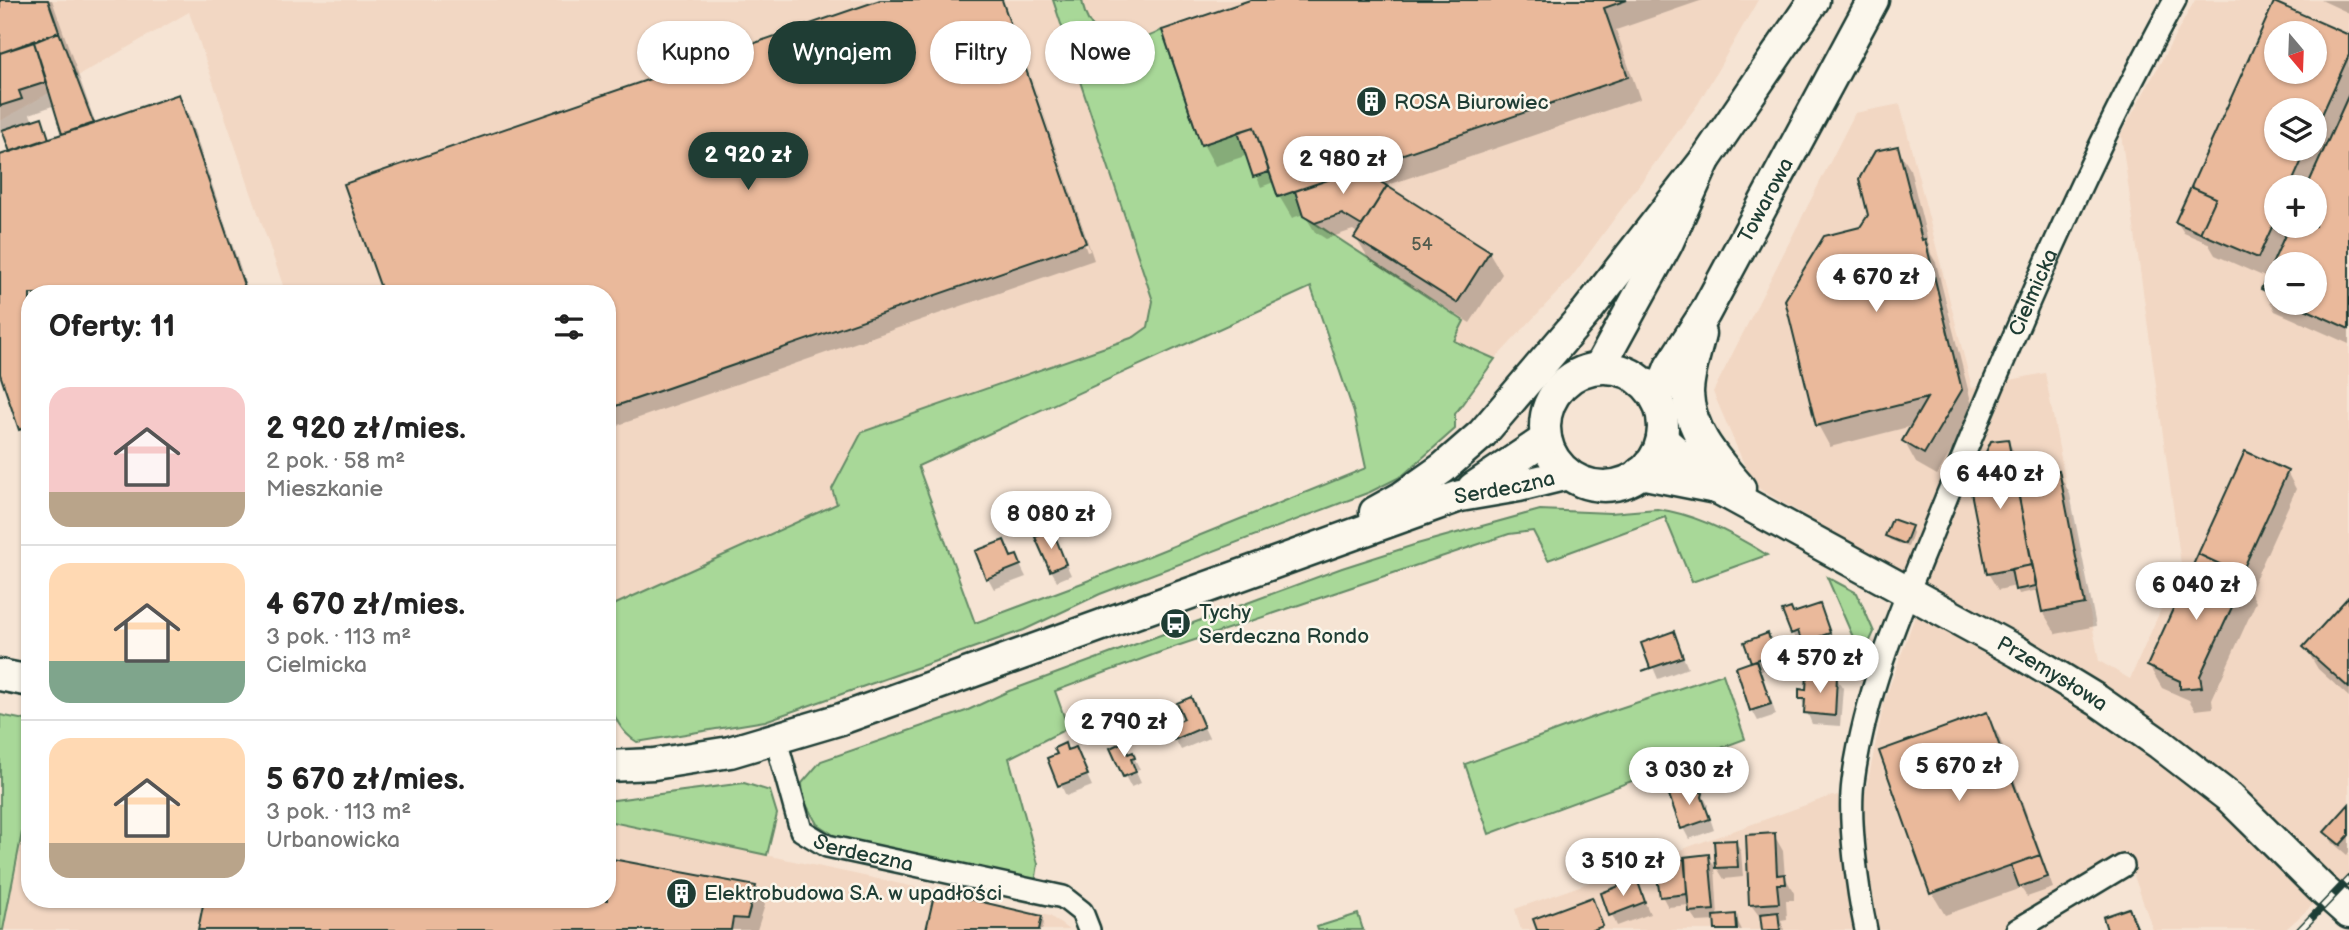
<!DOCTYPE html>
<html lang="pl">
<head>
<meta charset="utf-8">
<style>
  body { margin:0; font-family:"Balsamiq Sans",sans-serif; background:#f6f6f6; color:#222; height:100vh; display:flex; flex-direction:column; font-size:26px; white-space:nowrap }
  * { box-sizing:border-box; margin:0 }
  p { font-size:23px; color:#767676 }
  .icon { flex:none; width:38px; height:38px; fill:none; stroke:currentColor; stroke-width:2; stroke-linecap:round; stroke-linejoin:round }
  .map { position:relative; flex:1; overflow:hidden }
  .drawer { position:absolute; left:21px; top:285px; width:595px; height:623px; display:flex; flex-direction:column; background:#fff; border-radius:28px; box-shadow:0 2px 5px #0004 }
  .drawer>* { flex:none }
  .banner { position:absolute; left:637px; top:21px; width:665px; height:63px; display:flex; gap:14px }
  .needle { width:46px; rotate:161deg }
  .tools { position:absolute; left:2264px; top:21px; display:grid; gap:14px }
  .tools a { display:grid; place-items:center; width:63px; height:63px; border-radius:50%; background:#fff; box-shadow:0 2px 5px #0004; font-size:35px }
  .price { position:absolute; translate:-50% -60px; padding:0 16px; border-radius:24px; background:#fff; color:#222; font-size:23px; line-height:46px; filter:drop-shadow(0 2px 4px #0008) }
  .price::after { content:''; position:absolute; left:50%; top:42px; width:21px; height:16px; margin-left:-10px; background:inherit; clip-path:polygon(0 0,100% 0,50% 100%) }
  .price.current { background:#1f3d34; color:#fff }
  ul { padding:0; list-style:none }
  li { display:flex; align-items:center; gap:21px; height:175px; padding:0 28px }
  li+li { border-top:2px solid #e0e0e0 }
  li span { display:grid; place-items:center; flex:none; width:196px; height:140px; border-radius:21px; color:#555 }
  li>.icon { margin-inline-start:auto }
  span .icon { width:84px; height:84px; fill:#fffc; stroke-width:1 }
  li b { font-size:30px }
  h2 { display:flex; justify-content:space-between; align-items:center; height:84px; padding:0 28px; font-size:30px }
  .tag { padding:0 24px; border-radius:32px; background:#fff; box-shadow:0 2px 5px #0004; font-size:24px; line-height:63px }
  .tag.current { background:#1f3d34; color:#fff }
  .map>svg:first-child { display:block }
  .built { fill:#f2d7c3; fill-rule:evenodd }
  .green { fill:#a8d898; stroke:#648a66; stroke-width:2; fill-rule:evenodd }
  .shadow { fill:#0003; fill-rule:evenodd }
  .building { fill:#eab99b; stroke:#1f3d34; stroke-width:2; fill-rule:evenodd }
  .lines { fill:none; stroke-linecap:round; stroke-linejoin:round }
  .street-casing { stroke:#1f3d34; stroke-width:26 }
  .secondary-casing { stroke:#1f3d34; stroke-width:35 }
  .street { stroke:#fbf7ec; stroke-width:21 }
  .secondary { stroke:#fbf7ec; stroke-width:30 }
  .rail-casing { stroke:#1f3d34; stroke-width:8 }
  .rail { stroke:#fbf7ec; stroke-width:5; stroke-dasharray:16; stroke-linecap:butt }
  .labels { text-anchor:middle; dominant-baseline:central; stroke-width:5; stroke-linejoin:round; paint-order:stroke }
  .number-label { font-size:18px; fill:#525c4e }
  .poi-label { font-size:21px; fill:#1f3d34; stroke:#fbf7ec; text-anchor:start }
  .street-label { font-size:21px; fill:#1f3d34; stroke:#fbf7ec }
</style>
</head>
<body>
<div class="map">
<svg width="2349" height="930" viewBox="0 0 2349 930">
  <rect width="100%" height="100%" fill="#f6e4d4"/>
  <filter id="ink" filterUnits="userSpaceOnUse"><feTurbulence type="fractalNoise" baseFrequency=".0143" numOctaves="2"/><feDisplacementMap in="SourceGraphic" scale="14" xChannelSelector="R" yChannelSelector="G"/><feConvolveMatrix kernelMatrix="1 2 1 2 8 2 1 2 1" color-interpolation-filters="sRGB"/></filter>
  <g filter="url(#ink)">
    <path class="built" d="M0 0H1758L1698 104 1571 278 1495 359 1453 341 1311 287 607 608V294H286L189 12 0 121Z
      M2195 0H2349V891L2338 882 2285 930H2153L2127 856 2002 930H1521L1515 909 1828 797 1866 791 1884 702 1926 586 1753 485 1713 392 1855 113 1900 104 1972 388 2045 373 2099 661 2130 679 2181 564 2121 134ZM2277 33H2315V72H2277ZM2277 110H2315V149H2277ZM2277 187H2315V226H2277ZM2277 264H2315V303H2277Z
      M30 792V900H607V821L1050 916 1069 930H3Z"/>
    <path class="green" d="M1053 0H1082C1088 44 1128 50 1162 30L1201 145 1238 132 1269 172 1278 197 1295 191 1304 216 1464 321 1454 341 1495 359 1455 414V429L1402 476 1370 492 1100 594 1024 630 765 721 637 742C596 718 607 649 607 608L837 504 832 489 862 432 1134 337 1148 327 1153 301ZM1311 287 1354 413 1366 468 1082 583 975 623 918 466Z
      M1657 509C1696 514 1734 534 1767 555L1692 582 1665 517 1548 560 1533 531 1509 534 1177 646 1055 691 1068 728 1009 758 1038 864 1035 883 844 842 817 824 803 799 802 783 821 761 966 711 1009 691 1342 568 1417 544 1540 510 1610 513Z
      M1827 577 1857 593 1874 632 1862 658Z
      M1723 674 1745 739 1489 834 1465 764 1599 715Z
      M0 715 30 721V792L3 930H0Z
      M744 783 770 791 777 814 767 855 607 821V801Z
      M1358 914 1363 930H1318L1317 927Z"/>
    <path class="shadow" d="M0 0H52L96 125 178 97 188 113 249 294H30V445L20 429 0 369V157L12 153 4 131 0 132ZM55 105 65 135 51 140 42 119 33 122 30 114Z
      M885 0H1000L1087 252 1090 251 1005 0 1094 260 607 429V294H385Z
      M1255 0H1703L1616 30 1640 99 1385 186 1489 252 1502 274 1470 323 1369 260 1356 238 1359 234 1353 230 1326 239 1315 232 1304 214 1292 218 1279 196 1274 182 1261 187 1248 155 1215 166 1203 144Z
      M2321 0H2349V13Z
      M2275 4 2349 37V344L2275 311 2263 289 2267 278 2215 255 2208 243 2184 233 2177 222ZM2277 33H2315V72H2277ZM2277 110H2315V149H2277ZM2277 187H2315V226H2277ZM2277 264H2315V303H2277Z
      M1897 148 1910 169 1931 254 1936 263 1974 413 1937 475 1916 463 1904 441 1912 426 1830 447 1818 425 1862 228 1870 215Z
      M2007 440 2017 457 2021 479 2058 472 2070 494 2096 626 2056 634 2043 612 2039 590 2019 594 2016 586 1998 590 1988 573Z
      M2287 472 2296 489 2250 591 2256 602 2212 699 2213 708 2195 710 2189 700 2162 688 2149 666Z
      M1911 528 1913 533 1908 547 1890 540 1887 535Z
      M1052 533 1071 575 1057 581 1051 570Z
      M1004 542 1012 559 1016 557 1026 577 994 589 988 578Z
      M2349 598V697L2318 669 2305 647Z
      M1819 606 1835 644 1810 653 1804 642 1798 644 1792 633 1794 615Z
      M1673 634 1688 668 1658 679 1643 644Z
      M1767 636 1779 665 1761 671 1776 715 1758 721 1752 710 1753 663Z
      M1836 678 1843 688 1840 726 1812 724 1801 698 1807 692Z
      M1196 710 1209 738 1181 750 1175 739Z
      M1986 714 1999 736 2053 888 2027 897 2021 888 1945 915 1932 893Z
      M1122 744 1129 755 1132 754 1140 769 1135 770 1141 783 1131 787 1125 776Z
      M1079 758 1092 786 1066 796 1049 759Z
      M1702 794 1708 805 1707 809 1714 830 1689 839 1683 828Z
      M2349 807V852L2347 855 2333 843 2326 832Z
      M1774 835 1783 851 1785 877 1794 893V900H1786L1787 919 1781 920 1784 930H1763V921L1751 905Z
      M1735 841 1741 852 1743 877 1724 879 1717 868Z
      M1708 856 1715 867 1718 917 1735 916 1742 930H1717V921L1697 922 1690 912V905L1668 907 1662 896Z
      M1636 882 1650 914 1617 926 1603 894Z
      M755 888 765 905 757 930H199L205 900H607Z
      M1041 918 1044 923 1042 930H928Z"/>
    <path class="building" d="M0 0H48L59 32 0 53Z
      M880 0H1002L1086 243 607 409V294H383L344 184Z
      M1250 0H1627L1604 8 1628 77 1278 197 1254 127 1201 145 1162 30Z
      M2274 2 2349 35V55L2315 130V110H2277V149H2307L2290 187H2277V216L2258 258 2200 233 2216 198 2191 187ZM2277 33H2315V72H2277Z
      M59 32 94 124 62 134 34 42Z
      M34 42 47 82 19 91 22 99 0 106V53Z
      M179 94 247 294H30V434L27 427 19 430 0 374V155Z
      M2349 94V329L2292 303H2315V264H2277V296L2261 289 2289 226H2315V187H2307Z
      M42 117 49 139 10 152 2 130Z
      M1254 127 1269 172 1253 177 1238 132Z
      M1898 146 1922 240 1925 239 1962 390 1924 454 1902 441 1927 398 1816 426 1785 300 1824 236 1860 227 1868 215 1859 179 1875 151Z
      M1375 164 1381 182 1387 186 1362 226 1342 214 1315 223 1303 216 1295 191Z
      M1387 186 1490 251 1457 303 1354 238Z
      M2191 187 2216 198 2200 233 2175 222Z
      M2008 439 2032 565 1987 574 1970 487 1991 441Z
      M2245 451 2288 471 2241 574 2198 554Z
      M2059 470 2085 604 2042 612 2015 478Z
      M1892 519 1912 526 1905 544 1885 536Z
      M1053 531 1066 564 1050 571 1035 537Z
      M1004 540 1011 557 1017 555 1021 565 986 579 975 551Z
      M2198 554 2241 574 2240 577 2245 579 2200 676 2202 687 2180 689V681L2147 666Z
      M2032 565 2036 586 2015 590 2011 569Z
      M2349 596V688L2303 647Z
      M1820 604 1830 633 1802 643 1798 631 1791 634 1782 611 1791 608 1793 613Z
      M1674 631 1683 657 1642 671 1650 668 1641 643Z
      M1768 633 1774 654 1751 662 1744 642Z
      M1756 660 1771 704 1750 711 1736 667Z
      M1807 674 1837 676 1835 716 1804 713 1805 699H1799V689L1806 690Z
      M1191 697 1204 727 1174 740 1168 726 1184 719 1177 703Z
      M1987 712 2040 855 1930 894 1879 751Z
      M1123 742 1128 754 1133 752 1135 758 1131 759 1136 772 1123 777 1110 748Z
      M1065 743 1067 750 1076 747 1088 775 1058 786 1047 758 1057 754 1054 748Z
      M1686 785 1703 793 1702 797 1710 819 1681 829 1669 795 1684 789Z
      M2349 804V835L2340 845 2324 832Z
      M1775 833 1777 875 1785 874 1786 884H1777L1779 903 1749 905 1746 835Z
      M1736 840 1738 867 1716 868 1714 841Z
      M1709 854 1714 910 1689 912 1684 857Z
      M2040 855 2048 877 2019 887 2011 865Z
      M607 858 756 886 747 919 733 918 731 930H198L204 900H607Z
      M1685 859 1687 894 1660 897 1655 863Z
      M1637 879 1645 902 1609 916 1601 893Z
      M935 891 1042 916 1039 930H926Z
      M1592 897 1603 926 1593 930H1537L1533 919Z
      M2129 908 2138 930H2107L2103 917Z
      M1778 912 1780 930H1762L1760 914Z
      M1736 914 1737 930H1715L1714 916Z"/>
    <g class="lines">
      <defs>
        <g id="street">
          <path id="s1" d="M776 740 801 830 827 846 1063 897 1082 912 1089 930"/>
          <path id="s2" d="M1866 930C1858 892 1848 821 1853 782 1866 682 1910 589 1947 496 2016 328 2087 160 2175 0"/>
          <path d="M2017 930 2123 866"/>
        </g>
        <g id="secondary">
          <path d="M1700 334C1696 352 1688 374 1688 393 1689 431 1717 461 1740 488"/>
          <path d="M1599 368 1667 244 1705 160 1814 0"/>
          <circle cx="1604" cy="427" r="59"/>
          <path id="s3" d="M1657 400 1670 367 1705 313 1873 0"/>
          <path id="s4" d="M1662 439 1717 488 2018 652 2097 700 2160 744 2230 798 2321 888 2349 913"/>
          <path d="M1640 473 1716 488"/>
          <path d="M1473 488 1546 439"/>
          <path d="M1375 512 1402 497 1443 468 1482 434 1587 311 1705 160"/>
          <path d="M0 675 30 681"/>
          <path id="s5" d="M607 766 654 764 730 752 841 719 1460 496 1519 486 1568 474"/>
        </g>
      </defs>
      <use href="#street" class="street-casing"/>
      <use href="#secondary" class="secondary-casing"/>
      <use href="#street" class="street"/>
      <use href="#secondary" class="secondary"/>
      <defs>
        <path id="rail" d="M2300 930 2349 879"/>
      </defs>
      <use href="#rail" class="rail-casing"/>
      <use href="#rail" class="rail"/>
    </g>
  </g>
  <defs>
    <symbol id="building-disc" viewBox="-11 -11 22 22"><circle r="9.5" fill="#1f3d34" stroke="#fbf7ec"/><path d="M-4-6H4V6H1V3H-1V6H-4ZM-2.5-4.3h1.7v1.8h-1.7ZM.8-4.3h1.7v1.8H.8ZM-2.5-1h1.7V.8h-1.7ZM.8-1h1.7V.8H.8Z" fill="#fff"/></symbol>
    <symbol id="bus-disc" viewBox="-11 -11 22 22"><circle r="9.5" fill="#1f3d34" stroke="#fbf7ec"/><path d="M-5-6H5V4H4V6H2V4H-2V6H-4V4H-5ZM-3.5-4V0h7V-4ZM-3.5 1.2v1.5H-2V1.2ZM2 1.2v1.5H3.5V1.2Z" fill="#fff"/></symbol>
  </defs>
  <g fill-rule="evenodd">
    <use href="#building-disc" x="1354" y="84" width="35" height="35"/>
    <use href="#bus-disc" x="1158" y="606" width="35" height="35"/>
    <use href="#building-disc" x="664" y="876" width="35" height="35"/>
  </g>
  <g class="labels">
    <g class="number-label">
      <text x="1422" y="244">54</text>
    </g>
    <g class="poi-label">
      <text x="1394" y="102">ROSA Biurowiec</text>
      <text x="1199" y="612">Tychy<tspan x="1199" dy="24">Serdeczna Rondo</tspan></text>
      <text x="704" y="893">Elektrobudowa S.A. w upadłości</text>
    </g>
    <g class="street-label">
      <text stroke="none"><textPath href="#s3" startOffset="228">Towarowa</textPath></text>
      <text stroke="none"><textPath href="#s2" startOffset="672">Cielmicka</textPath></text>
      <text stroke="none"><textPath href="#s5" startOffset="943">Serdeczna</textPath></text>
      <text stroke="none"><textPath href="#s4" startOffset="457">Przemysłowa</textPath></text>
      <text stroke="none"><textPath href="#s1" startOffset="161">Serdeczna</textPath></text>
    </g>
  </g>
</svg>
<div class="tools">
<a><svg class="needle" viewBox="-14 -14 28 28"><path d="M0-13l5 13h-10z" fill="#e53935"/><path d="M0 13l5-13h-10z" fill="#767676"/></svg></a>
<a><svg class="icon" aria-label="layers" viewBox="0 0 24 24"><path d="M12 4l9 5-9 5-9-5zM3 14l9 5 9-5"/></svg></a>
<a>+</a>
<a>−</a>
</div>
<b class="price current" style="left:748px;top:192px">2 920 zł</b>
<b class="price" style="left:1343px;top:196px">2 980 zł</b>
<b class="price" style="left:1876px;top:314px">4 670 zł</b>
<b class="price" style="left:2000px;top:511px">6 440 zł</b>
<b class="price" style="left:1051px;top:551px">8 080 zł</b>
<b class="price" style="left:2196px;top:622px">6 040 zł</b>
<b class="price" style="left:1820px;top:695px">4 570 zł</b>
<b class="price" style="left:1124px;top:759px">2 790 zł</b>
<b class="price" style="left:1959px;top:803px">5 670 zł</b>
<b class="price" style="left:1689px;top:807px">3 030 zł</b>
<b class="price" style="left:1623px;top:898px">3 510 zł</b>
<div class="banner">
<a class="tag">Kupno</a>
<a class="tag current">Wynajem</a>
<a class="tag">Filtry</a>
<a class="tag">Nowe</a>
</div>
<section class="drawer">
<h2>Oferty: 11<svg class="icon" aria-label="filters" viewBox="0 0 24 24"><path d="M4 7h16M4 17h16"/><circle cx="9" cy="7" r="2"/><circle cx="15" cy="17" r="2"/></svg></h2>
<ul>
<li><span style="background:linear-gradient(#f6c9c9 75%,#b9a48a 0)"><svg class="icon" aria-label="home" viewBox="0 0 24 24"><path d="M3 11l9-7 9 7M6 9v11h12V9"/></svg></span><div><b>2 920 zł/mies.</b><p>2 pok. · 58 m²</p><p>Mieszkanie</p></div></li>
<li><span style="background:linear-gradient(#ffd9b3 70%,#7fa58c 0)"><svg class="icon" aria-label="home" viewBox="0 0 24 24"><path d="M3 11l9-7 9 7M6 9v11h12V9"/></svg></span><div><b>4 670 zł/mies.</b><p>3 pok. · 113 m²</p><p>Cielmicka</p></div></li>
<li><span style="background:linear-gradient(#ffd9b3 75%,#b9a48a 0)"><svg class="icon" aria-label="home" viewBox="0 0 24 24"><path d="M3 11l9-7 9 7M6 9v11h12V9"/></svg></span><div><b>5 670 zł/mies.</b><p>3 pok. · 113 m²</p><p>Urbanowicka</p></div></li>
</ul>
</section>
</div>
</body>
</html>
